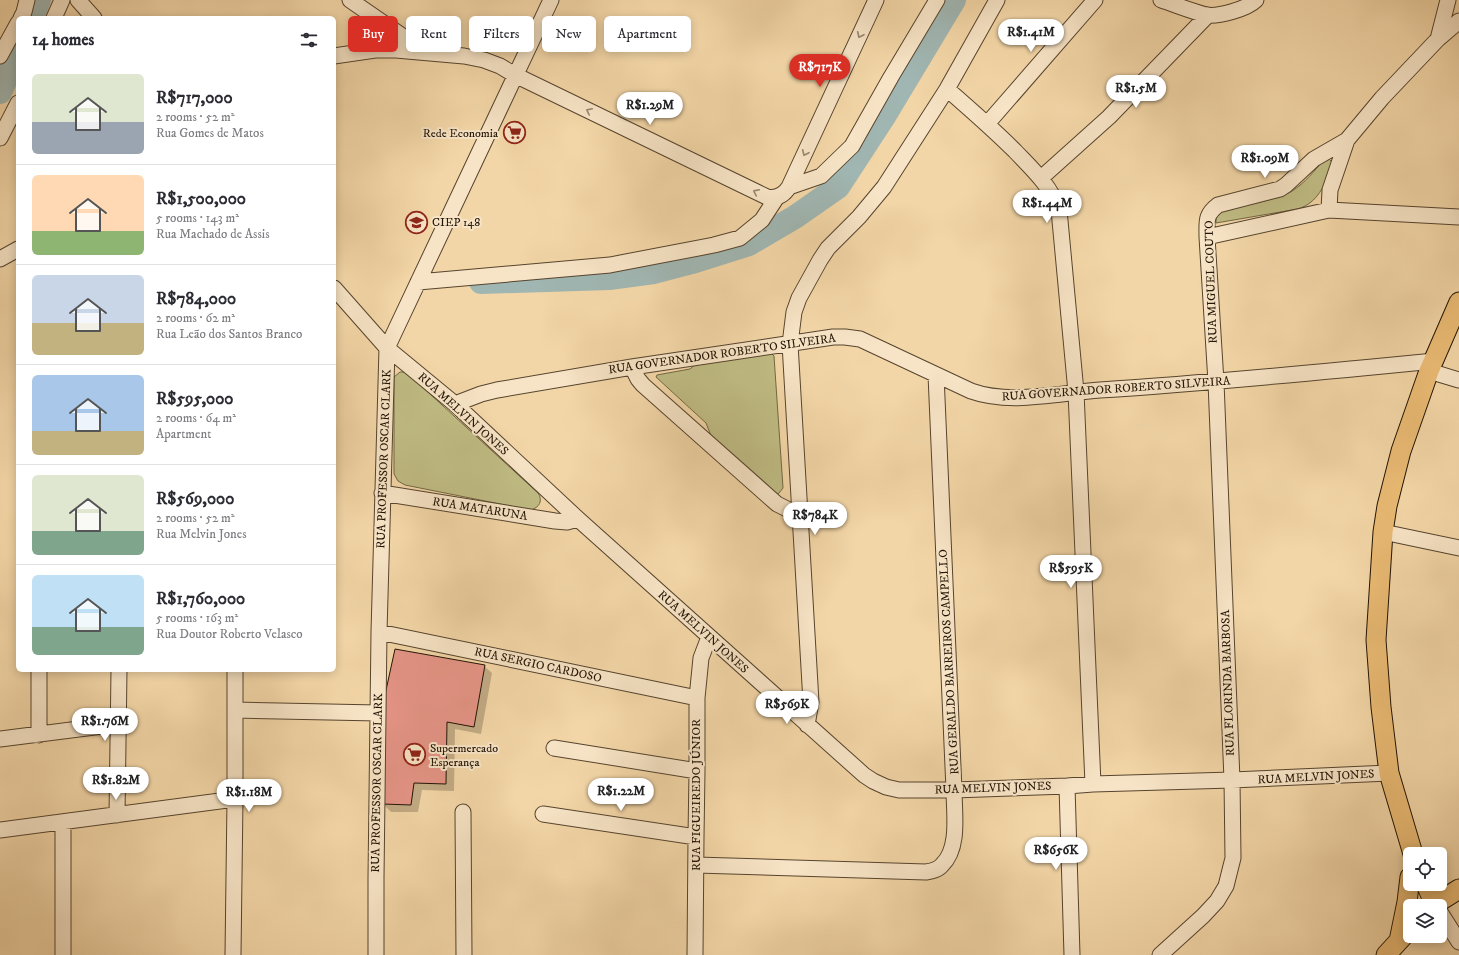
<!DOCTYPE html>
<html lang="en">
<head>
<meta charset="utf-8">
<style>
  body { margin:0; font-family:"IM FELL DW Pica",serif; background:#f2f2f3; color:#2b2b33; height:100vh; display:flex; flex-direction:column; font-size:15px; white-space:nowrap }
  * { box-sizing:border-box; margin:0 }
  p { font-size:13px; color:#7c7c81 }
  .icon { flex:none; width:22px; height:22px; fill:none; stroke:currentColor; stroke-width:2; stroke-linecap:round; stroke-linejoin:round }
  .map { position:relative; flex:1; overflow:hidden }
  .drawer { position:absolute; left:16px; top:16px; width:320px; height:656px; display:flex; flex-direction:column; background:#fff; border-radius:6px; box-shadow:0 2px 10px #0003 }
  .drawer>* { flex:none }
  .hud { position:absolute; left:348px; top:16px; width:380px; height:36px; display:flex; gap:8px }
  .buttons { position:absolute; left:1403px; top:847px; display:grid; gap:8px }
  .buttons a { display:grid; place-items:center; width:44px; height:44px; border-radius:6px; background:#fff; box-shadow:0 2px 10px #0003; font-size:20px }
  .price { position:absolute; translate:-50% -34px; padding:0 9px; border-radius:14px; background:#fff; color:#222; font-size:13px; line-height:26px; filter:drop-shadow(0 1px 2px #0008) }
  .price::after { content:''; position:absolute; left:50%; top:24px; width:12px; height:9px; margin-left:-6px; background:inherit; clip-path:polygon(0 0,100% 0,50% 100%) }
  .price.current { background:#d93025; color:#fff }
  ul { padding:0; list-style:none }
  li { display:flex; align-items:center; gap:12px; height:100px; padding:0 16px }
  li+li { border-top:1px solid #e1e1e2 }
  li span { display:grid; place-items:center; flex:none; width:112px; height:80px; border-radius:6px; color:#555 }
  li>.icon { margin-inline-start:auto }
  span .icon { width:48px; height:48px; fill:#fffc; stroke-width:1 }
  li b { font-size:17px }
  h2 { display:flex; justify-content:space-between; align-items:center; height:48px; padding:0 16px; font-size:17px }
  .tag { padding:0 14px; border-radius:6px; background:#fff; box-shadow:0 2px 10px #0003; font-size:14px; line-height:36px }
  .tag.current { background:#d93025; color:#fff }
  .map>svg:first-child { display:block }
  .green { fill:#c0bc84; stroke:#716844 }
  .shadow { fill:#0003 }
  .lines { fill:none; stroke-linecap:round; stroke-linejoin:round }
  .river { stroke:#a0b6b2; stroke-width:24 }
  .building { fill:#e59486; stroke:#221405 }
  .minor-casing { stroke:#56442e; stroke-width:17 }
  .major-casing { stroke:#221405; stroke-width:21 }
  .minor { stroke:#f7e4c6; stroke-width:15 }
  .major { stroke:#eabb74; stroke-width:19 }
  .oneway { stroke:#97866f }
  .labels { text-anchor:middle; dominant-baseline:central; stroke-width:4; stroke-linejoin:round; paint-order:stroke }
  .poi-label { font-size:12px; fill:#221405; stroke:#f7e4c6; text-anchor:start }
  .street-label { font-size:12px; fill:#221405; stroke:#f7e4c6 }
</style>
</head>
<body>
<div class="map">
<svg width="1459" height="955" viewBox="0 0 1459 955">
  <rect width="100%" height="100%" fill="#f3d6a7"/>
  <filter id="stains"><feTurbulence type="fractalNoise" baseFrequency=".005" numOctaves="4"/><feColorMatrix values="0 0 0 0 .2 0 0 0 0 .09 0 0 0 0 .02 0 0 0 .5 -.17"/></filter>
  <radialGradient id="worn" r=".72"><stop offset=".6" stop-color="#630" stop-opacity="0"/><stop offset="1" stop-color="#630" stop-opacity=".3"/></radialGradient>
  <path class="green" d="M1329 159 1333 163V167C1323 186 1319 202 1298 209L1216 223V218L1223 210C1240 206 1279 200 1292 191 1305 183 1314 171 1324 160Z
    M771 353 774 356 783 488 779 493 776 495 713 441 706 423 656 377 657 375 690 369 698 362Z
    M400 372H406L538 493C543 500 540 508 530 510L405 485 398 481 394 474V377Z"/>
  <path class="shadow" d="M484 666 492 673 481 734 455 729 454 791 422 790 418 812H391L383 804Z"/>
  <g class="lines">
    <path class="river" d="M32 18 39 0
      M0 92 18 52
      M481 282 609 278 654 272 692 262 749 244 795 217 838 187 883 118 954 0"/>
  </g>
  <path class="building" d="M395 649 485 665 474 727 447 722 446 784 414 783 411 805 382 804 381 713Z"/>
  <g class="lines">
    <defs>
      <path id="minor" d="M78 0 94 18
        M350 0 424 51
        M1161 0C1176 5 1191 11 1206 15 1218 17 1247 9 1256 0
        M21 18 24 12 27 0
        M54 18 62 0
        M1438 39 1448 0
        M0 56 18 23
        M334 56 375 50H396L464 56 484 60 500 66 515 75 767 197C777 199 784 195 789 187L876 0
        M947 89C970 109 993 129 1015 151 1033 170 1050 185 1059 210L1076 392 1093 784
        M987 124 1095 0
        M0 138 18 103
        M1041 178 1109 117 1208 15
        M789 187 821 176 852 146 891 77 937 0
        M1329 210 1330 190 1347 140
        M1207 237 1329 210 1459 217
        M0 259 18 249
        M418 282 610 265 714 245 740 238 762 220 777 197
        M334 288 387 348 455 404 578 519 864 775 873 781 886 787 899 790H954L1067 786 1093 784 1232 780 1389 773
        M632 367 638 379 643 385 777 504 787 509 800 515
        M1429 371 1459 380
        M455 404 481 394 497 390 632 367 833 337H845L860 339 971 391C1010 405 1058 393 1100 390 1211 383 1323 372 1434 361
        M382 493 555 521 567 522 578 519
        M1383 532 1459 548
        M379 632 697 698
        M39 670V735
        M235 710 378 713
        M807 725 811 702 790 344 794 312 799 298 820 260 828 248 859 217 884 187 947 89 997 0
        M0 739 118 724
        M554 748 697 771
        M1067 786 1072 955
        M463 812 464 955
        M543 814 696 837
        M117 815 119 670
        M0 830 235 799
        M696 865 926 872C932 871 938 870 942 865 960 848 954 813 954 790L936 375
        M1440 912 1459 942
        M63 955V822
        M233 955 235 799V670
        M376 955V878L379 632 387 348 551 0
        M695 955 696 837 697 771V698L701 658 709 637
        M1160 955 1203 916 1217 901 1226 886 1233 858 1232 780 1216 382 1207 237C1207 221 1205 215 1218 205L1280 189 1286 185 1314 159 1347 140 1382 98 1438 39 1459 21"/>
      <path id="major" d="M1413 854 1389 773 1381 707 1376 640 1383 532 1387 506 1401 451 1429 371 1459 302
        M1426 884 1434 903
        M1432 906 1459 889
        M1399 941 1407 902 1410 877
        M1386 955 1407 932"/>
    </defs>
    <use href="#minor" class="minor-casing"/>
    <use href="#major" class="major-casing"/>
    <use href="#minor" class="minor"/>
    <use href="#major" class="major"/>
  </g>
  <defs><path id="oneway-chevron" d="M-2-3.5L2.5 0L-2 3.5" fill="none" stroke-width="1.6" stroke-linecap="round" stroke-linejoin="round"/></defs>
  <g class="oneway">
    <use href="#oneway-chevron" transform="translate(860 35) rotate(115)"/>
    <use href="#oneway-chevron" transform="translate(589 111) rotate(-154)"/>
    <use href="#oneway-chevron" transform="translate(805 153) rotate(115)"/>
    <use href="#oneway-chevron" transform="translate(756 192) rotate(-154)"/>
  </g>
  <defs>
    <symbol id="supermarket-ring" viewBox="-11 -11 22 22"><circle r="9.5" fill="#f7e4c6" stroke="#8f2418" stroke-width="1.5"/><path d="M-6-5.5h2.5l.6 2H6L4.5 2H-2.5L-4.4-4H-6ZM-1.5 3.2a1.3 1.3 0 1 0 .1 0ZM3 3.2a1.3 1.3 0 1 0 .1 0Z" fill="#8f2418"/></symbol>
    <symbol id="school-ring" viewBox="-11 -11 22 22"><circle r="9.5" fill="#f7e4c6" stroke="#8f2418" stroke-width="1.5"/><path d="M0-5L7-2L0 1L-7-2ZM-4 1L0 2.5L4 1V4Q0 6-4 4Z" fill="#8f2418"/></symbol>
  </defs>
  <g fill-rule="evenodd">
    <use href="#supermarket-ring" x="502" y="120" width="25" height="25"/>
    <use href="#school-ring" x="404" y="210" width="25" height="25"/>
    <use href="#supermarket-ring" x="402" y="742" width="25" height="25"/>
  </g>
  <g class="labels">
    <g class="poi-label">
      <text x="498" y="133" text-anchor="end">Rede Economia</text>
      <text x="432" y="222">CIEP 148</text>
      <text x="430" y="748">Supermercado<tspan x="430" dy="14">Esperança</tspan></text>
    </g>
    <g class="street-label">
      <text transform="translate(1211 282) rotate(-92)">RUA MIGUEL COUTO</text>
      <text transform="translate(722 354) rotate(-8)">RUA GOVERNADOR ROBERTO SILVEIRA</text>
      <text transform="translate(1116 389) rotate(-4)">RUA GOVERNADOR ROBERTO SILVEIRA</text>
      <text transform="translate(463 414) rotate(42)">RUA MELVIN JONES</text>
      <text transform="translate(384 459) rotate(-88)">RUA PROFESSOR OSCAR CLARK</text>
      <text transform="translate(480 509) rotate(9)">RUA MATARUNA</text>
      <text transform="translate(703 632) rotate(42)">RUA MELVIN JONES</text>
      <text transform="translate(949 662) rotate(-93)">RUA GERALDO BARREIROS CAMPELLO</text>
      <text transform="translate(538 665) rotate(12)">RUA SERGIO CARDOSO</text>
      <text transform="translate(1228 683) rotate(-92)">RUA FLORINDA BARBOSA</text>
      <text transform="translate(1316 777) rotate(-3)">RUA MELVIN JONES</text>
      <text transform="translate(377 783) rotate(-89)">RUA PROFESSOR OSCAR CLARK</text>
      <text transform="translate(993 788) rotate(-2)">RUA MELVIN JONES</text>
      <text transform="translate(696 795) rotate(-90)">RUA FIGUEIREDO JÚNIOR</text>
    </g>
  </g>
  <rect width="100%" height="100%" filter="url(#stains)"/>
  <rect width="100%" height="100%" fill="url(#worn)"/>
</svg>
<div class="buttons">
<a><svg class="icon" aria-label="locate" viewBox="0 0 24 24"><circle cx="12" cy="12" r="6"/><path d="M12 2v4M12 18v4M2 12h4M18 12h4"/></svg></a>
<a><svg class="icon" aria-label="layers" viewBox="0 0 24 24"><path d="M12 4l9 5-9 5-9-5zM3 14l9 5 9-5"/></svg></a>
</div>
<b class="price" style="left:1031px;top:53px">R$1.41M</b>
<b class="price current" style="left:820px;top:88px">R$717K</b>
<b class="price" style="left:1136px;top:109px">R$1.5M</b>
<b class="price" style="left:650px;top:126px">R$1.29M</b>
<b class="price" style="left:1265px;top:179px">R$1.09M</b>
<b class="price" style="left:1047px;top:224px">R$1.44M</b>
<b class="price" style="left:815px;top:536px">R$784K</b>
<b class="price" style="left:1071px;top:589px">R$595K</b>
<b class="price" style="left:787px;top:725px">R$569K</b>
<b class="price" style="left:105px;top:742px">R$1.76M</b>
<b class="price" style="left:116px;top:801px">R$1.82M</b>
<b class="price" style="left:621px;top:812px">R$1.22M</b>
<b class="price" style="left:249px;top:813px">R$1.18M</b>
<b class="price" style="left:1056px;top:871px">R$656K</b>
<div class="hud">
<a class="tag current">Buy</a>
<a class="tag">Rent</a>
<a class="tag">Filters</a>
<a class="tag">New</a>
<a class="tag">Apartment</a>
</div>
<section class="drawer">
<h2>14 homes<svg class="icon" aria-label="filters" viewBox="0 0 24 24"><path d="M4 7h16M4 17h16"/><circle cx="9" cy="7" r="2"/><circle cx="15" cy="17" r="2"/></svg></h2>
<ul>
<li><span style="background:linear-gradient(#dfe7d0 60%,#9aa5b1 0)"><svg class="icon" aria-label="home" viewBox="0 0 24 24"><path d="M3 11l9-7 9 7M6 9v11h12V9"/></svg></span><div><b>R$717,000</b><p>2 rooms · 52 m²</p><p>Rua Gomes de Matos</p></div></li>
<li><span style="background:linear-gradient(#ffd9b3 70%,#8fb573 0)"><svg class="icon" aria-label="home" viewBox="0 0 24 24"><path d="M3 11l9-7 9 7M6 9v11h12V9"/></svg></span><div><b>R$1,500,000</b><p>5 rooms · 143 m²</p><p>Rua Machado de Assis</p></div></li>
<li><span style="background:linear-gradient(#c9d6e8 60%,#c2b280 0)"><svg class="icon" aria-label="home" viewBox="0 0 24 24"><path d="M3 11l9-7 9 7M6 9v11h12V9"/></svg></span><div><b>R$784,000</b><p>2 rooms · 62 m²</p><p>Rua Leão dos Santos Branco</p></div></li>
<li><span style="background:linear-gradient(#a9c7e8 70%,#c2b280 0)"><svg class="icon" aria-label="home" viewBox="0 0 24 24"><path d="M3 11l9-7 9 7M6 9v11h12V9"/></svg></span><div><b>R$595,000</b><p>2 rooms · 64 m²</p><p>Apartment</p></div></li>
<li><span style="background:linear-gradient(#dfe7d0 70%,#7fa58c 0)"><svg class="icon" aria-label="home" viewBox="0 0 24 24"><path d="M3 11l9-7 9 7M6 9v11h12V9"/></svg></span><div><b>R$569,000</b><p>2 rooms · 52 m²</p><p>Rua Melvin Jones</p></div></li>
<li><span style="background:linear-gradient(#bfe0f5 65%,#7fa58c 0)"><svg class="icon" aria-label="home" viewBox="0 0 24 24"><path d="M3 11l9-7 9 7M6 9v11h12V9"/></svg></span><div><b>R$1,760,000</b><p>5 rooms · 163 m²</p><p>Rua Doutor Roberto Velasco</p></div></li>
</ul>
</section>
</div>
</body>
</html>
